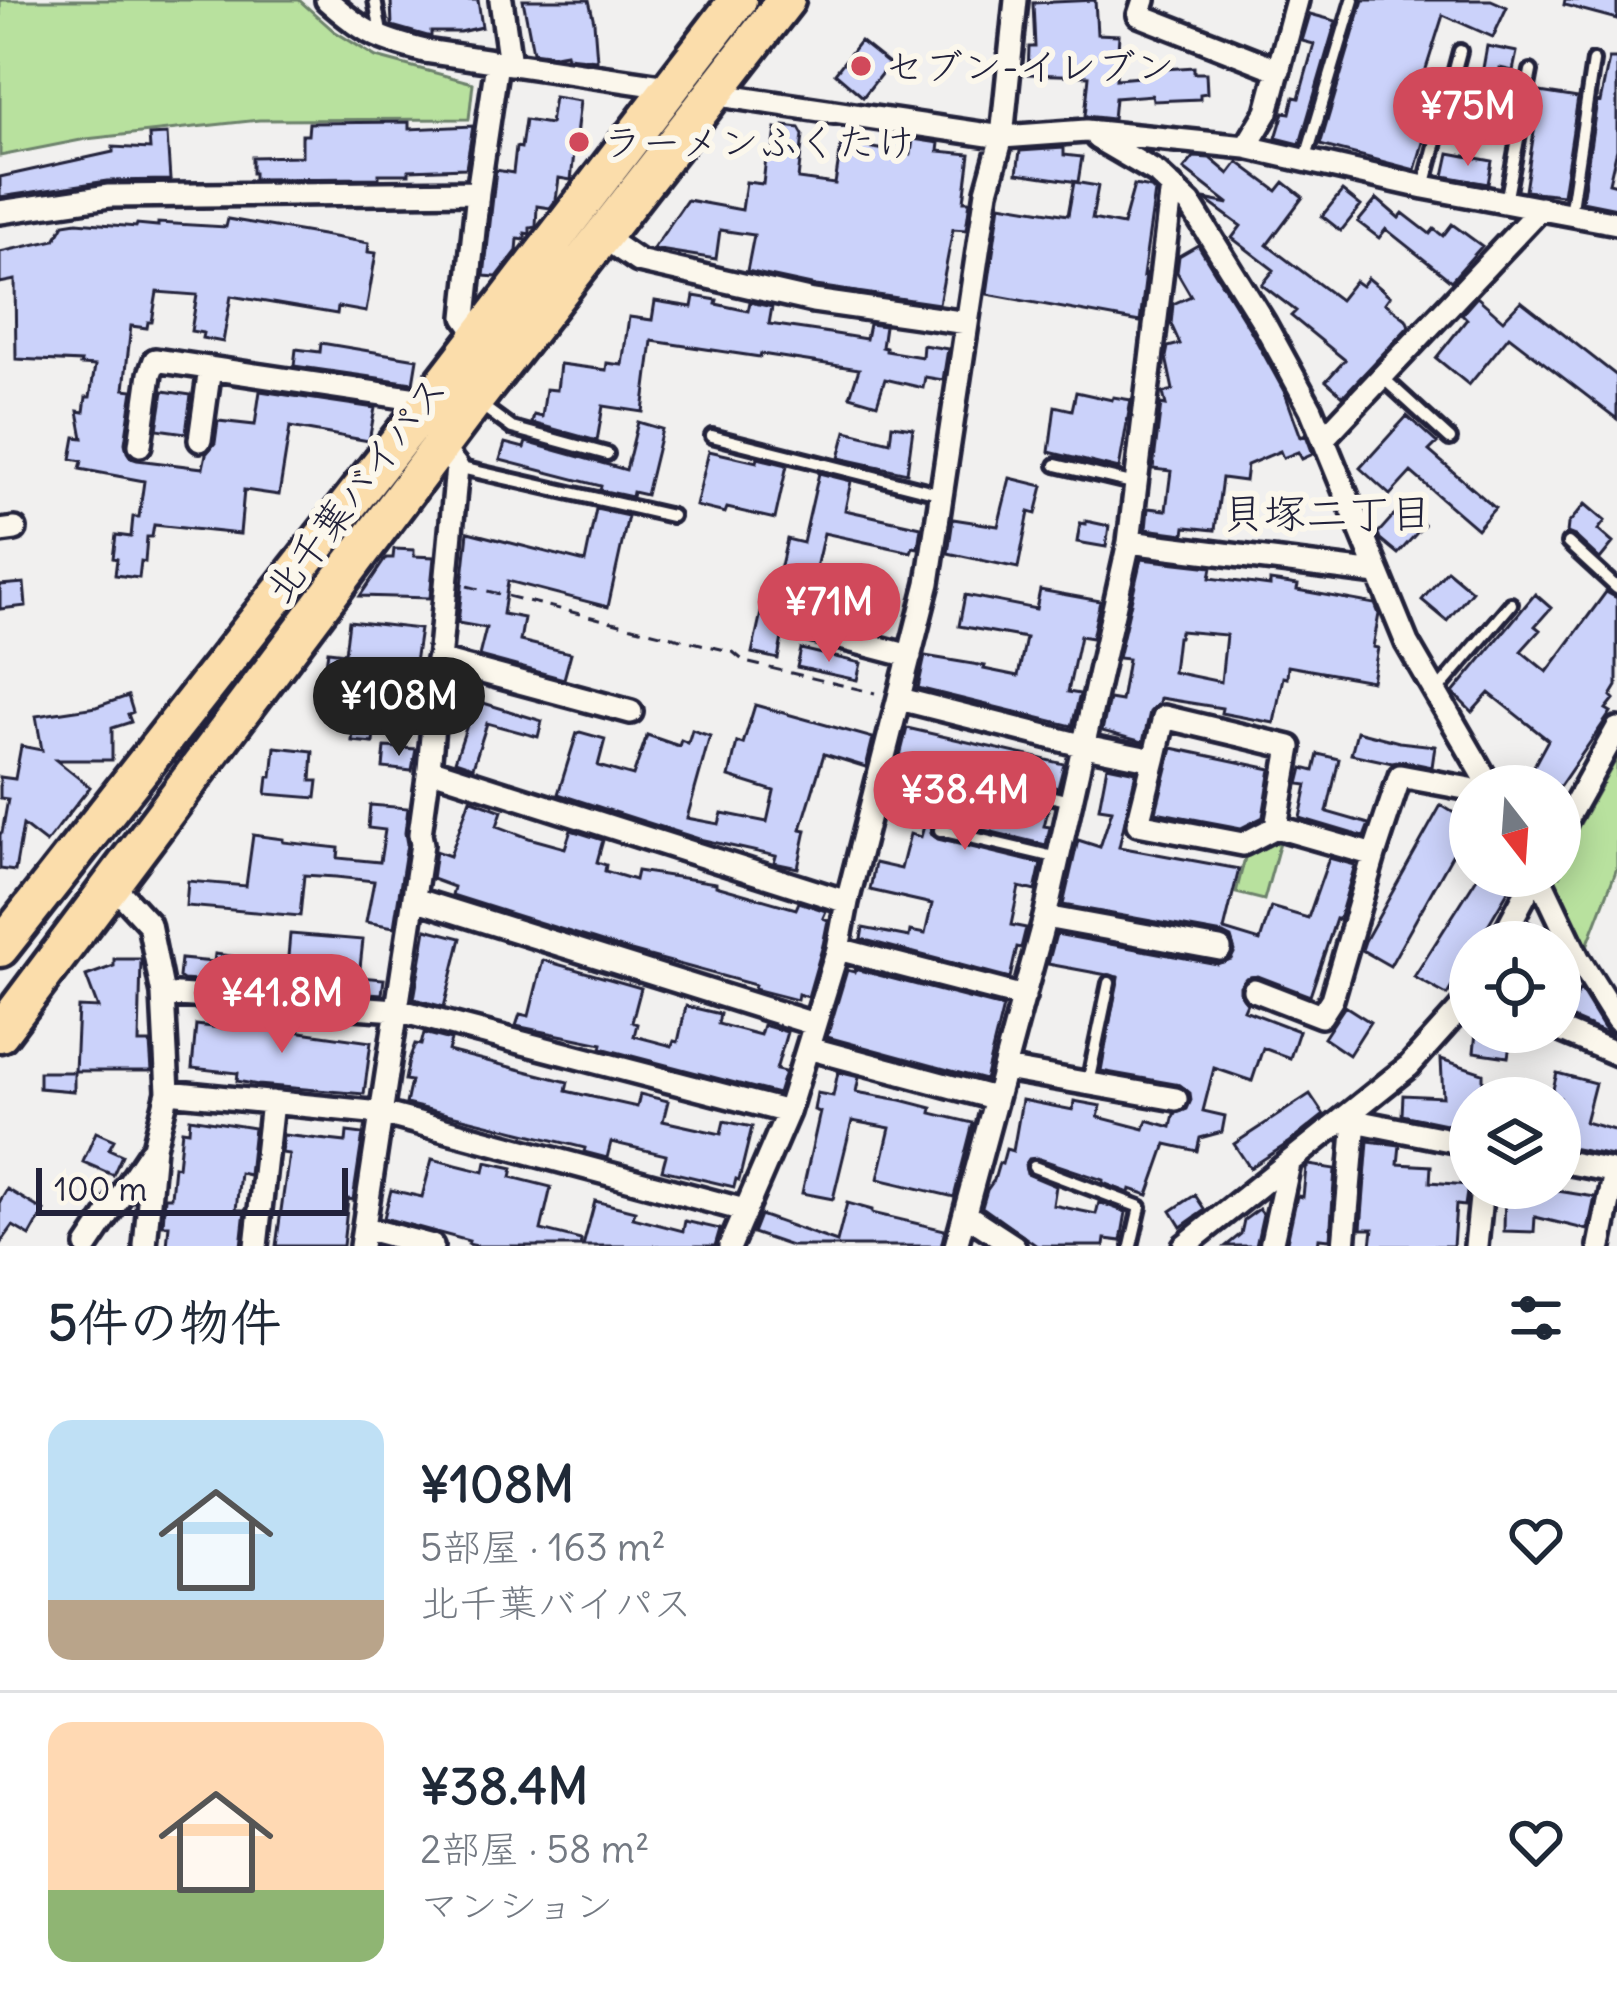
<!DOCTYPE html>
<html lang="ja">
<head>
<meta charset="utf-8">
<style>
  body { margin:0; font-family:Delius,"Klee One",sans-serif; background:#f6f6f7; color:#1f2937; height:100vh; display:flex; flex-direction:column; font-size:45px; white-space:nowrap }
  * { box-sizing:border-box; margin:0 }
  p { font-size:39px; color:#747a83 }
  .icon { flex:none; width:66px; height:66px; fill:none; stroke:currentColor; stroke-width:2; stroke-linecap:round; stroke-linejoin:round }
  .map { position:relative; height:1246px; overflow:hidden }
  .sheet { display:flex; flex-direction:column; background:#fff; flex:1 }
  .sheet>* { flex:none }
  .needle { width:78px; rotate:163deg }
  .tools { position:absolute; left:1449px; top:765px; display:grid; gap:24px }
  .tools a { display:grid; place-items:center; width:132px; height:132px; border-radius:50%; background:#fff; box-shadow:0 6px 30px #0003; font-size:60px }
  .scale { position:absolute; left:36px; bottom:30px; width:312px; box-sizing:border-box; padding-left:12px; border:6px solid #22223b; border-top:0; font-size:33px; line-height:42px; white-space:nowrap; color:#22223b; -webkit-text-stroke:9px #fbf7ec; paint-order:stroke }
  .price { position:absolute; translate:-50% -102px; padding:0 27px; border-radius:42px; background:#d1495b; color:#fff; font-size:39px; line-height:78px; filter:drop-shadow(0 3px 6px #0008) }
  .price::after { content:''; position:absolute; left:50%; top:72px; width:36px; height:27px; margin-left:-18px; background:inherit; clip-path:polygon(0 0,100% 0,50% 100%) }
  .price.on { background:#222; color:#fff }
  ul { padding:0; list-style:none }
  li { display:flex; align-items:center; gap:36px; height:300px; padding:0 48px }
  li+li { border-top:3px solid #e0e1e3 }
  li span { display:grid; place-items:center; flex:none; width:336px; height:240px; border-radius:24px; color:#555 }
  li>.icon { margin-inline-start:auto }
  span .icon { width:144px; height:144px; fill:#fffc; stroke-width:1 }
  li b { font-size:51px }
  h2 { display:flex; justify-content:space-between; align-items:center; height:144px; padding:0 48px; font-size:51px }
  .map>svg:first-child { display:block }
  .green { fill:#b8e19e; stroke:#6d826c; stroke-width:3 }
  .building { fill:#cbd2fa; stroke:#22223b; stroke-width:3; fill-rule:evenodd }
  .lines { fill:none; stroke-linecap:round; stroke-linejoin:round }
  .lane-casing { stroke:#22223b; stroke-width:20 }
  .street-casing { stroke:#22223b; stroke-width:30 }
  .highway-casing { stroke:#22223b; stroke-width:45 }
  .path { stroke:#22223b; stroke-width:3; stroke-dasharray:12 9; stroke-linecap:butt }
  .lane { stroke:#fbf7ec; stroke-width:10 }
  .street { stroke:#fbf7ec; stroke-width:21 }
  .highway { stroke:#fbddab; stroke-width:36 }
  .poi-dot { fill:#d1495b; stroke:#fbf7ec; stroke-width:4.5 }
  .labels { text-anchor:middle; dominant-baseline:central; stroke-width:12; stroke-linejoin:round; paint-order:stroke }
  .poi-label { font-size:39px; fill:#22223b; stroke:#fbf7ec; text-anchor:start }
  .street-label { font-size:39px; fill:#22223b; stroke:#fbf7ec }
  .neighbourhood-label { font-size:42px; fill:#22223b; stroke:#fbf7ec }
</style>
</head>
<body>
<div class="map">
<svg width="1617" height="1246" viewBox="0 0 1617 1246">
  <rect width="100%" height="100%" fill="#f1f0ef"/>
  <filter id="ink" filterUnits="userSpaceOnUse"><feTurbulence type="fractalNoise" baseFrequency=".00833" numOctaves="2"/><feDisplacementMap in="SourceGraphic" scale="24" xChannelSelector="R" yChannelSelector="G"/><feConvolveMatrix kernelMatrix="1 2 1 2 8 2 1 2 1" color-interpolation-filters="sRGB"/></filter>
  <g filter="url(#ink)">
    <path class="green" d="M0 0H299L334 31 376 57 473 83 469 119 259 120 86 139 0 156Z
      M1617 758V868L1587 946 1555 883V876H1560V860Z
      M1280 842 1264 900 1236 893 1247 850Z"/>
    <path class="building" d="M391 0H478L482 27 460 32H431V37L413 32 392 26Z
      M523 0H589L594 22 597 60 567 57 566 53 555 55 533 52Z
      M1095 0 1097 34 1119 35 1116 79 1152 76 1151 71 1164 69 1194 67V73H1206L1207 93 1200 94V99L1153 101 1152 95 1115 98 1113 119 1085 116 1089 76 1028 74 1029 47H1035L1033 3Z
      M1363 0H1491L1507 7 1493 37 1443 15 1425 72 1442 78 1415 170 1320 145Z
      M1565 0H1617V19L1564 5Z
      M1310 14 1336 21 1300 144 1276 138 1284 112 1290 113 1294 97 1299 98 1314 44 1302 41Z
      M860 41 889 64 863 97 835 73Z
      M1487 46 1517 52 1513 71 1500 68 1496 100 1465 95 1468 72 1482 74Z
      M1609 59H1617V149L1609 183 1617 185V208L1582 201 1597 101 1600 102Z
      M1540 92 1578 98 1563 195 1525 191Z
      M554 97 580 101 571 180 559 178 556 200 550 208 537 206 536 227 530 228V234L525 233V240L518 239 517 251 497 277 484 276 496 170 513 173 516 147 521 148 525 120 550 124Z
      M409 122V129L473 126 466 168 409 170V174H379V178L254 179V173H252V157L302 156V135H308L309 123Z
      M784 126 799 128 803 135 798 179 835 184 842 139 860 142V146L911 154 913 139 939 143 938 151 970 154 964 201H970L966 230 953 229 939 304 816 286 747 271 754 235 720 230 716 259 653 249 687 200 742 210 746 182 763 184 766 158 772 159 776 129 783 130Z
      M167 134 170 180 107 181 0 197V177L113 152V147L150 149 149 135Z
      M1064 148V155L1082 157 1078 182 1017 173 1020 151Z
      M1449 153 1492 161 1488 184 1444 176Z
      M1194 157 1210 158 1229 174 1238 162 1277 191 1284 182 1303 197 1267 245 1340 300 1355 281 1362 286 1368 278 1390 296 1385 303 1406 319 1409 326 1343 396 1326 381 1345 360 1291 316 1296 311 1262 285 1274 270 1232 238 1241 226 1204 199 1229 204 1184 169Z
      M1074 182 1098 186 1092 219 1123 225 1134 185 1151 188 1155 192 1143 276 1146 274 1140 322 987 294 1000 204 1068 215Z
      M1342 191 1361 206 1341 231 1322 216Z
      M1377 199 1399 218 1403 213 1430 234 1434 229 1443 236 1452 224 1482 246 1451 281 1386 229 1379 238 1358 222Z
      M228 219 369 243 368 252 376 253 366 312 338 307 337 314 231 296 223 342 202 338 203 333 191 331 197 295 157 292 152 322H148L147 328 131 326 124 389 133 390 125 443 127 452 131 458 137 460 203 468 206 454 215 443 218 421 255 425 260 391 375 408 369 441 290 427 279 495 244 490 240 534 154 525 152 537H147L145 562 141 561 139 578 115 575 117 559 113 558 116 535 131 537 133 517H139L144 481 80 469 82 461 71 459 75 437 83 438 78 411 84 412 86 397H90L95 366 80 365 81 362 16 359 15 280 0 283V252L55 240 64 224 77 222 136 227 137 224 158 226V223L226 227Z
      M1198 245 1251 331 1285 393 1301 437 1306 435 1313 454 1302 459 1298 452 1283 458 1280 451 1247 465 1245 481 1222 478 1215 530 1185 527 1184 534 1146 529 1148 508 1166 510 1171 471 1153 469 1161 404 1166 405 1163 393 1173 390 1166 357 1168 347 1180 344 1171 324 1173 304 1191 296 1177 272 1179 256Z
      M694 296 717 300 716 304 748 311 750 302 772 307 769 324 817 331 866 339 869 324 885 326 882 347 886 348V351L922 357 923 345 948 349 943 380 925 377 923 388 885 379 877 404 850 396 859 369 761 354 760 357 652 341 643 412 603 406 597 441 532 423 534 415 542 417 546 389 557 390 560 364 606 370 607 363 622 365 629 317 652 320 655 301 692 307Z
      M1477 297 1503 320 1521 301 1617 376V419L1509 336 1469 385 1436 358 1467 319 1462 314Z
      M321 343 417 359 413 383 294 366 296 349 320 352Z
      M163 391 191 395 186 433 157 429Z
      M1076 392 1112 400 1113 397 1131 400 1119 469 1049 452 1055 406 1072 410Z
      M1407 416 1437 443 1429 451 1495 508 1477 529 1411 472 1390 495 1360 468Z
      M638 422 662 429 646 495 633 492 632 497 600 490 601 486 500 460 505 443 524 448 526 442 626 470Z
      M892 425 913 428 907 473 839 458 846 431 890 442Z
      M709 451 757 462 758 458 787 465 775 519 727 508 725 513 696 506Z
      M819 473 851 481 845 510 921 527 918 548 913 547 911 552 824 533 810 594 871 609 869 614 884 618 879 633 796 612 789 614 785 622 778 659 752 653 769 577 778 579 787 539 803 543Z
      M1010 478 1043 486 1036 514 1029 512 1018 568 948 553 953 519 998 526Z
      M1585 504 1605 521 1598 530 1613 543 1600 559 1575 536 1567 533 1568 524Z
      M1402 506 1424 525 1398 554 1380 539 1378 533Z
      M596 509 628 516 608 607 508 581 503 614 524 618 520 641 571 653 564 679 479 656 486 628 458 623 468 532 585 562Z
      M1086 521 1109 526 1106 547 1077 542 1080 523 1086 524Z
      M394 549 414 550V556L434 557 430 598 360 596 386 558H393Z
      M1141 559 1212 567 1210 578 1270 586V581L1298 585 1297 590 1375 604 1379 614 1373 647 1378 648 1372 681 1288 666 1287 678 1283 677 1274 723 1221 713 1222 708 1160 698 1159 703 1150 712 1143 742 1102 731 1109 699 1121 701 1128 659 1118 658ZM1180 631 1226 635 1221 682 1173 672 1177 637H1179Z
      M1447 570 1472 591 1447 621 1422 600Z
      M24 583 26 606 0 609V585Z
      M1040 590 1100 601 1092 638 1080 636 1068 692 1080 694 1072 726 918 688 925 656 985 666 984 669 1018 676 1026 638 959 626 965 595 1036 609Z
      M1606 592 1617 598V686L1611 696 1614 699 1606 709 1611 712 1560 786H1523L1548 740 1489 693 1472 712 1453 693 1535 594 1551 608 1535 626 1540 630 1521 651 1547 672Z
      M349 621 420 629 414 669 418 706 376 711 373 743 352 741 357 698 322 693 328 651 345 653Z
      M801 649 861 663 857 680 797 667Z
      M465 689 482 693 480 702 542 721 538 737 487 723 473 767 455 761 470 716 459 714Z
      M128 696 133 712 128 714 131 722 112 728V760H56L90 787 46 843 23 825 15 871 0 869V833H2L8 799 0 798V777L15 779 21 746 42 750 36 716 96 707Z
      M755 705 873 738 866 767 824 754 801 829 806 830 798 868 774 863 776 856 699 839 558 794 577 733 580 732 605 739 598 766 633 776 647 735 679 746 681 740 688 743 692 730 710 736 687 818 719 824 722 813 767 822 774 791 729 777 737 742 743 744Z
      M907 728 1064 764 1058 788 965 766 957 768 953 774 956 781 961 784 1049 806 1044 826 1050 827 1046 845 942 820 936 821 931 827V834L938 839 1041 864 1035 891 1019 887 1011 925 1026 928 1021 948 1017 947 1010 978 861 939 863 928 909 937 910 931 925 934 932 904 870 890 875 863 901 869 910 834 921 837 930 804 894 794 899 777 895 776Z
      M1357 731 1399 742 1435 746 1432 767 1403 761 1392 763 1351 754Z
      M275 747 313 751 311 781H318L316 798 266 794 268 777H272Z
      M385 747 416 749 412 771 383 768Z
      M1172 748 1271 769 1263 817 1241 828 1156 812Z
      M1318 754 1339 759 1327 812 1369 824 1364 837 1300 818 1307 785 1299 784 1303 768 1314 771Z
      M1107 766 1136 772 1119 847 1239 869 1224 930 1260 941 1271 907 1308 918 1329 858 1355 865 1339 920 1336 919 1310 996 1258 976 1246 978 1240 986V993L1247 1003 1244 1010 1299 1031 1290 1058 1263 1048 1252 1081 1214 1068 1203 1111 1225 1116 1222 1132 1200 1138 1197 1151 1166 1144 1148 1195 1130 1189 1129 1193 1103 1183V1180L1037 1158 1029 1159 1025 1165 1027 1174 1056 1186 1053 1205 1096 1214 1099 1202 1126 1212 1121 1241 1105 1239 1104 1246H1037L982 1207 987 1190 994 1180 999 1163 1002 1164 1006 1149 1013 1151 1022 1100 1073 1110 1074 1101 1101 1106 1098 1117 1144 1129 1147 1120 1171 1127 1174 1114 1187 1109 1191 1100 1190 1093 1180 1085 1101 1071 1118 977 1048 964 1056 934 1217 964 1231 959 1235 951 1231 938 1223 934 1063 905 1078 840 1100 847 1112 810 1099 808Z
      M470 799 502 811 497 826 529 838 565 848 571 830 603 840 597 862 606 865 605 871 635 880 637 871 716 883V886L796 909 799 902 826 911 823 918 828 920 823 945 808 997 798 994 797 1000 754 989 755 985 631 951 452 895 454 887 432 879 436 851 450 856Z
      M370 805 408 808 405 833 407 844 394 927 366 922 374 881 336 877 304 875 300 916 186 906 188 881 246 886 253 835 283 839V842L339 848 338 858 380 862 385 830 368 828Z
      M1441 805 1470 823 1390 966 1362 950 1365 941Z
      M1478 876H1517L1478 942H1470V956L1447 995 1414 977Z
      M1528 921 1550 934 1554 942H1517Z
      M426 929 461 938 444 1007 414 999Z
      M290 934 363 940 359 977 384 979 382 994 183 980 179 977 181 959 214 962 215 954 238 957 237 965 287 968Z
      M114 959H141L139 1043H150L152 1071H75L78 1007 98 1008 86 976 114 966Z
      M543 960 641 988 632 1022 637 1024 634 1036 672 1046 674 1041 678 1042 686 1006 720 1014 718 1024 760 1035 763 1025 787 1032 776 1070 785 1072 778 1094 601 1048 602 1044 516 1026 520 1014 529 1016Z
      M855 969 1003 1007 985 1080 827 1037 847 970 854 972Z
      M1580 989 1604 1028 1613 1036 1566 1016Z
      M1345 1006 1370 1022 1349 1055 1324 1038Z
      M222 1018 295 1023 294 1031 371 1042 364 1094 258 1085 237 1081 238 1073 192 1068 196 1025 221 1028Z
      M1476 1032H1512L1508 1057 1474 1052Z
      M424 1033 451 1040 448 1051 568 1082 566 1091 637 1107 640 1094 668 1101 663 1121 721 1134 724 1121 752 1127 739 1180 736 1179 734 1187 662 1170 666 1155 611 1142 607 1158 584 1152 585 1148 406 1104 411 1081 405 1080 409 1060 415 1044 421 1045Z
      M1441 1059 1483 1073V1098H1470V1129L1402 1115 1403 1095 1443 1097Z
      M39 1072H74V1091L39 1088Z
      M838 1072 859 1077 856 1092 901 1100 932 1108 931 1113 973 1123 954 1197 878 1179 890 1128 852 1121 833 1199 802 1193 820 1112 814 1110 817 1093 833 1096Z
      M1557 1073 1595 1083 1585 1122 1617 1131V1157L1560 1146V1098L1551 1097Z
      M1310 1094 1324 1115 1290 1142 1250 1168 1234 1144Z
      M190 1118 254 1128 249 1175 240 1173 236 1210H245L241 1246H167L169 1225H163L165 1197H171L174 1166 178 1167 182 1130 189 1131Z
      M96 1132 114 1140 109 1149 122 1155 113 1175 83 1162Z
      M347 1132 363 1134 353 1200 348 1199 343 1246H276L289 1154 281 1153 283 1135 346 1142Z
      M1368 1141 1400 1145 1398 1164 1431 1166 1430 1182 1468 1185 1465 1206 1456 1205 1453 1246H1371L1373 1229H1361Z
      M432 1159 484 1172 486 1162 513 1168 511 1177 551 1187 541 1230 581 1240 580 1246H477L468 1244 469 1241 384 1218 391 1190 422 1197Z
      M1309 1165 1335 1169 1330 1239 1319 1238 1318 1246H1286L1297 1196 1303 1197 1306 1168Z
      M1505 1188H1539L1595 1197 1588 1230 1535 1217 1534 1232 1504 1231Z
      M7 1189 44 1211 30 1236 13 1226 0 1244V1201Z
      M1195 1195 1205 1210 1181 1227 1171 1211Z
      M595 1201 635 1211 633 1218 683 1231 685 1221 720 1229 715 1246H583Z
      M847 1203 872 1210V1213L945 1230 941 1246H791L753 1233 760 1215 837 1242Z
      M1259 1209 1263 1214 1256 1246H1226L1241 1234 1244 1220Z"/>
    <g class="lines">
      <defs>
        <path id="lane" d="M375 0 382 38
          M1305 161 1353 0
          M1424 187 1460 51
          M1506 202 1531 71
          M1570 214 1593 61
          M1382 377 1450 439
          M482 406 512 428 607 454
          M712 436 942 494
          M1056 465 1136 484
          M457 467 672 516
          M1568 543 1617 588
          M1437 691 1511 604
          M963 775 1070 801
          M940 830 1058 858
          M1088 1083 1109 983
          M1034 1167 1140 1207 1131 1246"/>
        <path id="street" d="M327 0C363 32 377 39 425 51L675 88
          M501 0 510 64
          M1144 0 1139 15 1279 70
          M706 93 1002 137 1086 131 1246 147 1424 187 1617 223
          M1097 138 1157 173 1190 204 1264 323 1311 409 1407 643 1490 786
          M1246 147 1267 112 1297 0
          M0 212 109 196 478 192
          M603 237 638 261 813 301 967 323
          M479 337 465 317 478 192 497 63
          M1323 439 1541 208
          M200 440 210 368
          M140 445 150 374 155 360 430 401
          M0 531 15 529
          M1129 542 1377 573
          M799 627 910 656
          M438 660 631 712
          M900 699 1085 746 1154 760 1164 717 1290 747 1276 827
          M1154 760 1138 824 1243 844 1276 827 1374 855 1400 776 1470 789
          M429 769 847 902
          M1560 831 1617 729
          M1539 876 1578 958 1617 1020
          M112 884 149 924 163 994 168 1092 154 1147 145 1246
          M414 899 814 1024
          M1045 917 1220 949
          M1500 942 1535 876
          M838 949 1024 997
          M1254 990 1321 1016 1332 999 1374 855
          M163 994 397 1010 788 1112
          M1560 1030 1617 1054
          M808 1048 994 1098
          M1005 1069 1176 1099
          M168 1092 381 1113 744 1210
          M1355 1121 1470 1144
          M1560 1161 1617 1172
          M965 1214 1014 1246
          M364 1228 432 1246
          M87 1246 150 1152
          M256 1246 272 1102
          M361 1246 422 844 420 834 429 769 457 467 441 447
          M730 1246 788 1112 838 949 847 902 928 583 987 191 1002 137 1016 0
          M956 1246 1045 917 1129 542 1172 186
          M1184 1246 1409 1066 1470 998
          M1271 1246 1289 1164
          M1344 1246 1356 1109
          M1476 1246 1482 1188
          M1600 1246 1615 1172"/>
        <path id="highway" d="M0 948 430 401 738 0
          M0 1033 474 401 786 0"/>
      </defs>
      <use href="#lane" class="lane-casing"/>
      <use href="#street" class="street-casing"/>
      <use href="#highway" class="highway-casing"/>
      <path class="path" d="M467 586 733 652 745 662 875 693"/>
      <use href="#lane" class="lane"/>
      <use href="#street" class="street"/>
      <use href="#highway" class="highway"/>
    </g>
  </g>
  <g class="poi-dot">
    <circle cx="861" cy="66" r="12"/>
    <circle cx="579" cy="142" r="12"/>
  </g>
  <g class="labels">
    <g class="poi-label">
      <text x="885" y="66">セブン-イレブン</text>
      <text x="603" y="142">ラーメンふくたけ</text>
    </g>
    <g class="street-label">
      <text transform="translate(356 489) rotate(-53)">北千葉バイパス</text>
    </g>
    <g class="neighbourhood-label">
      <text x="1327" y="513">貝塚二丁目</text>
    </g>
  </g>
</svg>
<div class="tools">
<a><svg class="needle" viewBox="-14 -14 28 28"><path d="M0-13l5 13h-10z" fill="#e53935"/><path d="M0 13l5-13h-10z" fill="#747a83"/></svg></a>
<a><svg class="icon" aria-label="locate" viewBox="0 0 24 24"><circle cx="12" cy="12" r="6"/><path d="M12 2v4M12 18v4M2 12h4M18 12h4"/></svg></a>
<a><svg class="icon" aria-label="layers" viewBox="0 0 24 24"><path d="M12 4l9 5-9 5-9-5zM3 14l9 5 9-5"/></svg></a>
</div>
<div class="scale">100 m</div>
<b class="price" style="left:1468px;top:169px">¥75M</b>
<b class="price" style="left:829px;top:665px">¥71M</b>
<b class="price on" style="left:399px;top:759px">¥108M</b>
<b class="price" style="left:965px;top:853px">¥38.4M</b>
<b class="price" style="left:282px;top:1056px">¥41.8M</b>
</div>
<section class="sheet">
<h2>5件の物件<svg class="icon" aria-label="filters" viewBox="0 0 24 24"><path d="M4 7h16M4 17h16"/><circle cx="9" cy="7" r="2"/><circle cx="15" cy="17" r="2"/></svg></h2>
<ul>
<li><span style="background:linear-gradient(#bfe0f5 75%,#b9a48a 0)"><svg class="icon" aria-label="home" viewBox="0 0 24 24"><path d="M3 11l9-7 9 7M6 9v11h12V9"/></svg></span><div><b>¥108M</b><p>5部屋 · 163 m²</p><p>北千葉バイパス</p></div><svg class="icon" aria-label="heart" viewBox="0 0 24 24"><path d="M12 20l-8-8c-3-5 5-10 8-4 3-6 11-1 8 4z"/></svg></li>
<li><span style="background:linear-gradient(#ffd9b3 70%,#8fb573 0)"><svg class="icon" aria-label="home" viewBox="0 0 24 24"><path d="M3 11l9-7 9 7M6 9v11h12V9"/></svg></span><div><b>¥38.4M</b><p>2部屋 · 58 m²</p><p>マンション</p></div><svg class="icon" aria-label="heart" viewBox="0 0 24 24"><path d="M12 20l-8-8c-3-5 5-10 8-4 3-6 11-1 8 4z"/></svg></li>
</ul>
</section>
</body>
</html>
